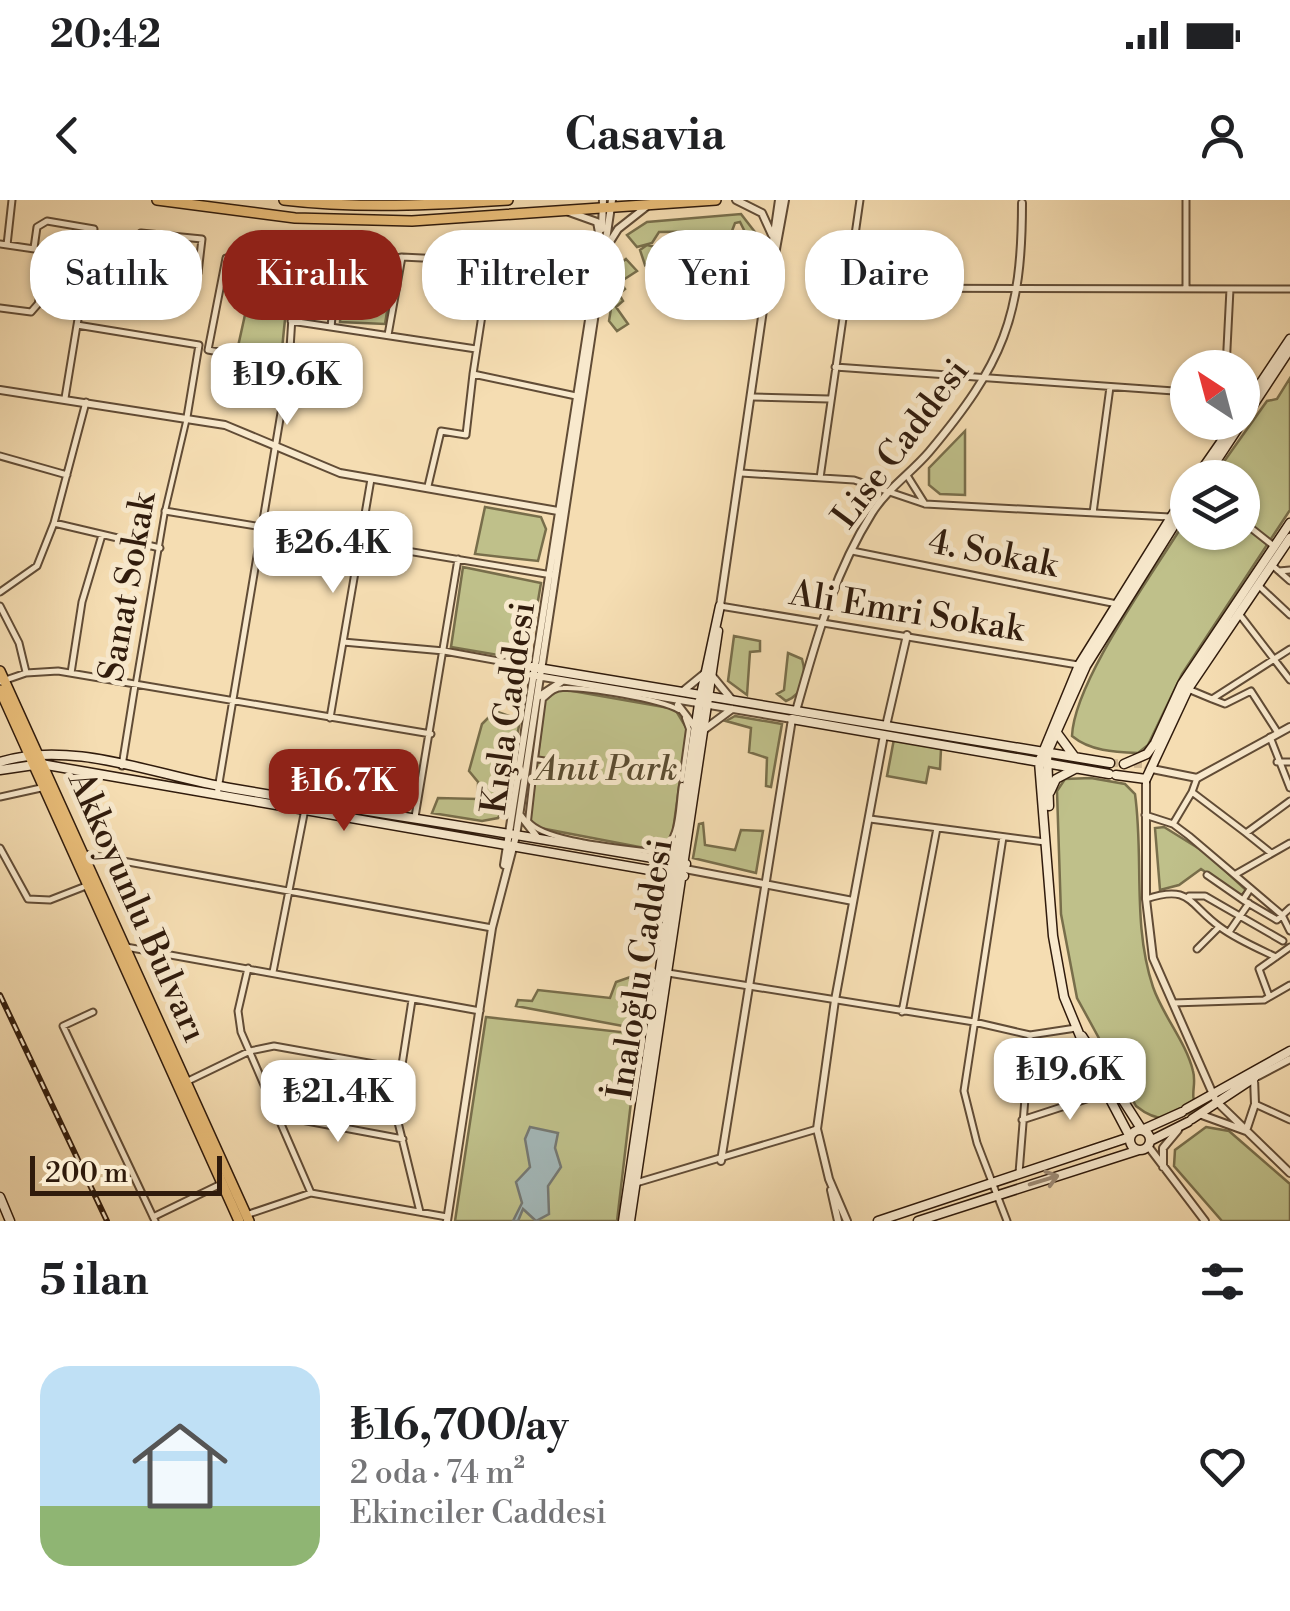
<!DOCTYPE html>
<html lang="tr">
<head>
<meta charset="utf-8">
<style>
  body { margin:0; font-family:"Libre Bodoni",serif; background:#f2f2f2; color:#202124; height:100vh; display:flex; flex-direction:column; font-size:38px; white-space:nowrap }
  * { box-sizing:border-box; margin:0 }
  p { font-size:32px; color:#757577 }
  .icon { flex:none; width:55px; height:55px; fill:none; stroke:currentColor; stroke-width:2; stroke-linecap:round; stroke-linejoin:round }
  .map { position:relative; height:1021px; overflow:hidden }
  .sheet { display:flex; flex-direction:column; background:#fff; flex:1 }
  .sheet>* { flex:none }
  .guide { position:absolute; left:30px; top:30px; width:1230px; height:90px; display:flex; gap:20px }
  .needle { width:65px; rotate:324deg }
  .fabs { position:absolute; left:1170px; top:150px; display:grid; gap:20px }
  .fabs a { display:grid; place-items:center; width:90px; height:90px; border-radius:50%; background:#fff; box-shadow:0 2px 8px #0004; font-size:50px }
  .scale { position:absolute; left:30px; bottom:25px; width:192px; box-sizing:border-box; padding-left:10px; border:5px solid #301b0c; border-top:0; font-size:28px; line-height:35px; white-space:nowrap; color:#301b0c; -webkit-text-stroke:8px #f8e9cd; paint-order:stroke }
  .price { position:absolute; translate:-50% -85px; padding:0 22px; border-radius:20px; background:#fff; color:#222; font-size:32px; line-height:65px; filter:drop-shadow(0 2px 5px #0008) }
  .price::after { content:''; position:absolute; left:50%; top:60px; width:30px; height:22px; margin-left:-15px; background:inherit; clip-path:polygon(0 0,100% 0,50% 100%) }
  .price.current { background:#8f2418; color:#fff }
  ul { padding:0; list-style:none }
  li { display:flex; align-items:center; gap:30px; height:250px; padding:0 40px }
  li span { display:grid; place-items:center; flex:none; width:280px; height:200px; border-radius:30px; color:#555 }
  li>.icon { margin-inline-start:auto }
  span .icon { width:120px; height:120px; fill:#fffc; stroke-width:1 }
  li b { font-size:42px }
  h2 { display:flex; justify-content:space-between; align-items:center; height:120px; padding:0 40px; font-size:42px }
  .pill { padding:0 35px; border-radius:40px; background:#fff; box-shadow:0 2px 8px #0004; font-size:35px; line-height:90px }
  .pill.current { background:#8f2418; color:#fff }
  .status { display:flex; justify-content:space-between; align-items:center; height:70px; padding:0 50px; background:#fff; direction:ltr }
  .status svg { height:28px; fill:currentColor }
  header { display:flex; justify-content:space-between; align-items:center; height:130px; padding:0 40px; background:#fff; font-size:45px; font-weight:700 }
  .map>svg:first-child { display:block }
  .green { fill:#bfc08a; stroke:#786e4b; stroke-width:2.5 }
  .water { fill:#a3b8b9; stroke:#757974; stroke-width:2.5 }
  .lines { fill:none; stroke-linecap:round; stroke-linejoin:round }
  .secondary-tunnel { stroke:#ceb691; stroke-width:8; stroke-dasharray:8 4; stroke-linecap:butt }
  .pedestrian-casing { stroke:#614c36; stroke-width:8 }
  .minor-casing { stroke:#614c36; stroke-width:9 }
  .tertiary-casing { stroke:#614c36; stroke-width:10 }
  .secondary-casing { stroke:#301b0c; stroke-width:11 }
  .primary-casing { stroke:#301b0c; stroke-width:12 }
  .pedestrian { stroke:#f8e9cd; stroke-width:4 }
  .minor { stroke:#f8e9cd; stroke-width:5 }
  .tertiary { stroke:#f8e9cd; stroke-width:6 }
  .secondary { stroke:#f8e9cd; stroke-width:8 }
  .primary { stroke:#eabe79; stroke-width:9 }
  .rail-casing { stroke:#301b0c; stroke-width:6 }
  .rail { stroke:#f8e9cd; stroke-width:2.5; stroke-dasharray:8; stroke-linecap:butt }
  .oneway { stroke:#9e8c76 }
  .labels { text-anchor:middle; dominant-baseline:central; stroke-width:10; stroke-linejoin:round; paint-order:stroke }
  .street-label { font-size:35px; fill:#301b0c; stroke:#f8e9cd }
  .park-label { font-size:35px; font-style:italic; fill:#5b4d32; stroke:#f8e9cd }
</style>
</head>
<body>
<div class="status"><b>20:42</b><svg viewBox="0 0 49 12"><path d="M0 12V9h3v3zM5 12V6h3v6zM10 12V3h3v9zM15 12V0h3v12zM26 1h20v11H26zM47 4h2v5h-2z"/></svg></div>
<header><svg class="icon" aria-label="back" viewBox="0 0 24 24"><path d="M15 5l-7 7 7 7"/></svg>Casavia<svg class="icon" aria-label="person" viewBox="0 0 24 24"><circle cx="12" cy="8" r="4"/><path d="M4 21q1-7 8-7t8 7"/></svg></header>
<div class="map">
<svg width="1290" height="1021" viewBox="0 0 1290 1021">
  <rect width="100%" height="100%" fill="#f5ddb2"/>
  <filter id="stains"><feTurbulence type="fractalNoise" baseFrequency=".002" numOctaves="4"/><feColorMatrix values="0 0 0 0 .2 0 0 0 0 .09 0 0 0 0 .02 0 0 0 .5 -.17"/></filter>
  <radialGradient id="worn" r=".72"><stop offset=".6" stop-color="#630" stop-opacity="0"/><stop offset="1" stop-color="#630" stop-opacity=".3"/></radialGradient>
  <path class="green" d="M741 14 758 36 723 61 740 46 745 32 740 22 735 23 732 31 659 32 652 43 637 47 627 35 647 22Z
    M647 45 719 62 700 75 688 58 682 62 677 55 668 60 663 53 645 65 640 50Z
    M626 59 637 71 620 82 625 89 619 94 623 101 616 107 628 124 617 131 609 121 618 65Z
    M256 65 290 70 281 159 237 151Z
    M390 72 393 75 385 124 340 122 344 74Z
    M1290 178V310L1182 474 1148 545 1138 553C1114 552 1090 551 1072 536 1074 480 1157 368 1187 318L1188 332H1242V278L1213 277 1267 201 1277 199Z
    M965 231V295L940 294 929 285V268Z
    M485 307 541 317 546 329 538 361 475 354Z
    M463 367 541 383 528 460 451 447Z
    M734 436 760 441V451L750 452 747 495 728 481Z
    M788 453 802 459C807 476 804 494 786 501L777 494 784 490Z
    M561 489 675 509 687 529 672 638 666 647 655 650 535 627 530 620 545 498Z
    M495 511 520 520 504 608 498 618 482 621 432 613 438 598 478 599V582L469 571 482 524Z
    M735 516 782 524 771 587 766 586 767 558 749 552 751 528 726 521Z
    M894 539 941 549 940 569 929 567 926 583 887 576Z
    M1091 578 1125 584 1135 594C1144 658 1132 724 1153 787 1163 816 1186 842 1193 871 1197 885 1189 895 1197 908 1177 923 1157 923 1136 906L1077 798 1061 714 1057 591 1065 579Z
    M703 623 705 645 735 650 741 630 763 631 756 673 693 658 699 624Z
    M1164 627 1206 653 1246 690 1241 696 1201 669 1179 685 1160 690 1155 628Z
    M642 773 649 778 639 829 516 806 518 800 532 801 538 790 610 798 616 782Z
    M486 817 639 834 617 1021H455Z
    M1206 927 1229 931 1290 984V1021H1222L1174 966 1175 950Z"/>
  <path class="water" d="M530 927 558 933 555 948 561 967 548 986 549 1014 536 1021 523 1009 518 1021H513L522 1003 516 982 530 967 525 939Z"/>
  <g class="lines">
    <path class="secondary-tunnel" d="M1110 563 1144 564 1152 569"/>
    <defs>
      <path id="pedestrian" d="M136 482 165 311 186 222
        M535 559 528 621C545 643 628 648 658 653 681 642 678 608 682 585
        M586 567 535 559 543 499C549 494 554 488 563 488 586 487 660 499 679 510
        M682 580 689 529 685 518"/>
      <path id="minor" d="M0 44 198 73 202 39 141 33 136 63
        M7 45 12 0
        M34 48 37 27 47 21 94 29 77 125 199 145 187 217
        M490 63 473 174 576 196
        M847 88 1290 89
        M1186 89V0
        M0 108 31 112 38 104 51 53
        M291 121 476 149
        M331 127 337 68 402 57
        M388 135 402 57 442 59
        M289 165 208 150 226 58 295 64
        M835 167 1188 192
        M1226 168 1230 89
        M752 197 829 199
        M65 198 77 125
        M0 256 67 275
        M741 273 854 280 925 304 1170 317
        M908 277 925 304
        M820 278 860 0
        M428 286 441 231 466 235 473 174
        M165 311 552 375
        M1093 313 1110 187
        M1242 321 1275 347
        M54 323 160 348
        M852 351 1117 404
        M1272 365 1290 381
        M1279 371 1290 370
        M1258 385 1290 415
        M0 392 37 366 54 323 86 202
        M0 406 19 443 26 472
        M720 406 1078 465
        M1240 415 1290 480
        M343 442 444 451 532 467
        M71 473 82 402 102 335
        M0 482 26 473 58 471 431 534
        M1188 489 1212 499 1290 449
        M1212 499 1225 504 1251 491 1278 533
        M330 518 371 279
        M1270 537 1290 588
        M1277 562H1290
        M122 566 135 485
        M1197 578 1192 592 1246 633 1290 601
        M217 595 289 165 297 37
        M0 597 41 588
        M1145 615 1173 624 1189 636 1282 715 1290 731
        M415 617 458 359
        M870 619 1045 642
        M1173 624 1192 592
        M1246 633 1271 653
        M1003 637 964 891 977 943 1007 1021
        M0 648 28 699 50 700 86 686
        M84 654 492 728
        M1236 674 1290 643
        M1207 675 1243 700
        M1250 689 1243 700 1277 720 1290 708
        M1189 696H1205L1283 741
        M1146 699C1191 684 1188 704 1220 727 1236 739 1257 748 1276 757
        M1229 732 1249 703
        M126 747 480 811
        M1197 749 1219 727
        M248 768 238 811 241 832 311 993
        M273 772 305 609
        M668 773 974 822 1030 835 1076 828
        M1269 796 1259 769 1290 747
        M412 800 395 910 420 1012
        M1173 803 1264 800 1290 785
        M93 812 63 826 155 1021
        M902 812 937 628
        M1027 879 1092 865
        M186 882 250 851 274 846 402 869
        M1255 904 1290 920
        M280 916 403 939
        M1022 920 1105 893
        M1019 973 1030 836
        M636 983 817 929
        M246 1015 311 993 447 1017
        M153 1017 221 984"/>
      <path id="tertiary" d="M736 0 762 13 772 35
        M602 29 603 0
        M606 48 618 29 646 7
        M774 60 785 0
        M0 190 225 225 340 273 558 311
        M720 406 779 0
        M531 475 792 519 721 961
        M713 477 732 500
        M683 491 705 473
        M538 497 561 482
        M678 505 694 526
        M796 511C816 441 833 375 872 313 887 289 911 273 929 252 1003 164 1022 117 1022 3
        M886 526 907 435
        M705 529 732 509
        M1152 569 1197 578 1290 527
        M1146 579V699L1153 758 1216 901 1290 973
        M520 615 537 637
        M655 659 677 645
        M504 665 601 43 597 22 569 12
        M685 669 853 701
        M1199 914 1246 931 1255 904 1254 878 1290 859
        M1148 946 1205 1021
        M1163 967V948L1178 930
        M831 990 838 1021
        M447 1021 492 728 516 636 612 0
        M847 1021 829 979 817 929 835 800 884 535"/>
      <path id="secondary" d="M1242 211 1290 139
        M1242 222 1290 149
        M1196 278 1235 222
        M1205 278 1242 222
        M532 467 1110 563
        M792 519 1109 574
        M1057 533 1074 556
        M0 562C72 539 157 576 230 588 382 614 535 637 686 664
        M1124 564 1147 554 1155 543 1182 484 1290 323
        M0 570 41 564 684 676
        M1116 575 1146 579 1188 489 1290 338
        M1050 592 1056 579 1075 569
        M1049 606 1047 553 1086 466 1188 303
        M1082 836 1142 930 1182 912
        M1186 909 1290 851
        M1192 919 1254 878
        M1130 940a10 10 0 1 1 20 0a10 10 0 1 1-20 0Z
        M1150 941 1188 922
        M0 997 10 1021
        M623 1021 699 504 720 406
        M630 1021 718 431
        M878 1021 1130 937 1092 865 1064 797 1053 736 1039 562 1079 465 1188 290
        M918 1021 1139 950"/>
      <path id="primary" d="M157 0 295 18 412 21 716 0
        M284 0C359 9 433 5 508 0
        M0 471 249 1021
        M0 490 239 1021"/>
    </defs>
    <use href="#pedestrian" class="pedestrian-casing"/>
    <use href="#minor" class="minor-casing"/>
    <use href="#tertiary" class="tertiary-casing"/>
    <use href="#secondary" class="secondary-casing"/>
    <use href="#primary" class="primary-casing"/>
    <use href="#pedestrian" class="pedestrian"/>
    <use href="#minor" class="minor"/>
    <use href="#tertiary" class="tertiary"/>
    <use href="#secondary" class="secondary"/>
    <use href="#primary" class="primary"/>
    <defs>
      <path id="rail" d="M0 795 107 1021"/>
    </defs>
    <use href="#rail" class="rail-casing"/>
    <use href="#rail" class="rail"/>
  </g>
  <defs><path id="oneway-shaft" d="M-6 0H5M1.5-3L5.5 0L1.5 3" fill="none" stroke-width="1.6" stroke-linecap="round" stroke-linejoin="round" transform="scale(2.5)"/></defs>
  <use class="oneway" href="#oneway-shaft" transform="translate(1044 980) rotate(-17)"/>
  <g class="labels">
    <g class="street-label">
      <text transform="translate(901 244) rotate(-53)">Lise Caddesi</text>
      <text transform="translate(993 354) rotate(11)">4. Sokak</text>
      <text transform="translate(128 387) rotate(-80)">Sanat Sokak</text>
      <text transform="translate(907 412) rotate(9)">Ali Emri Sokak</text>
      <text transform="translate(509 508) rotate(-82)">Kışla Caddesi</text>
      <text transform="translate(137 707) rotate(66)">Akkoyunlu Bulvarı</text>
      <text transform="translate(641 769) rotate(-81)">İnaloğlu Caddesi</text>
    </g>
    <g class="park-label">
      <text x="607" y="569">Anıt Park</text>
    </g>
  </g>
  <rect width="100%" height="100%" filter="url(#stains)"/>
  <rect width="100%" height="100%" fill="url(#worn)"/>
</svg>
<div class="fabs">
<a><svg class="needle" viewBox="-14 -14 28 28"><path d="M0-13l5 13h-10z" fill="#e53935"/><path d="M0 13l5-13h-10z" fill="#757577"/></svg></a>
<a><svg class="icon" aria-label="layers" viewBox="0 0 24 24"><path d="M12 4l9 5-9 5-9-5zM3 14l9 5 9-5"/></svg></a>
</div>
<div class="scale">200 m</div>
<b class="price" style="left:287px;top:228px">₺19.6K</b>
<b class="price" style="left:333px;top:396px">₺26.4K</b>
<b class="price current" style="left:344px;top:634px">₺16.7K</b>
<b class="price" style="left:1070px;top:923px">₺19.6K</b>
<b class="price" style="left:338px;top:945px">₺21.4K</b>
<div class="guide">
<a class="pill">Satılık</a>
<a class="pill current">Kiralık</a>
<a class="pill">Filtreler</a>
<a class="pill">Yeni</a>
<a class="pill">Daire</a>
</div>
</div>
<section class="sheet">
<h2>5 ilan<svg class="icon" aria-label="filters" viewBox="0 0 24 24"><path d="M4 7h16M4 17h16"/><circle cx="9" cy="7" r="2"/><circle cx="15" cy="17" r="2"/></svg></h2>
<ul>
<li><span style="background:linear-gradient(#bfe0f5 70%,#8fb573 0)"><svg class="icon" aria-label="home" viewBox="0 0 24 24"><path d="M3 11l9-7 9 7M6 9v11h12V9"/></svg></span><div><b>₺16,700/ay</b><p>2 oda · 74 m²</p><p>Ekinciler Caddesi</p></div><svg class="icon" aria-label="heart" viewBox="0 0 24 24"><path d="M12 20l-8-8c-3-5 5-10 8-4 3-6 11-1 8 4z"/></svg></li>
</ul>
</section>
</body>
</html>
